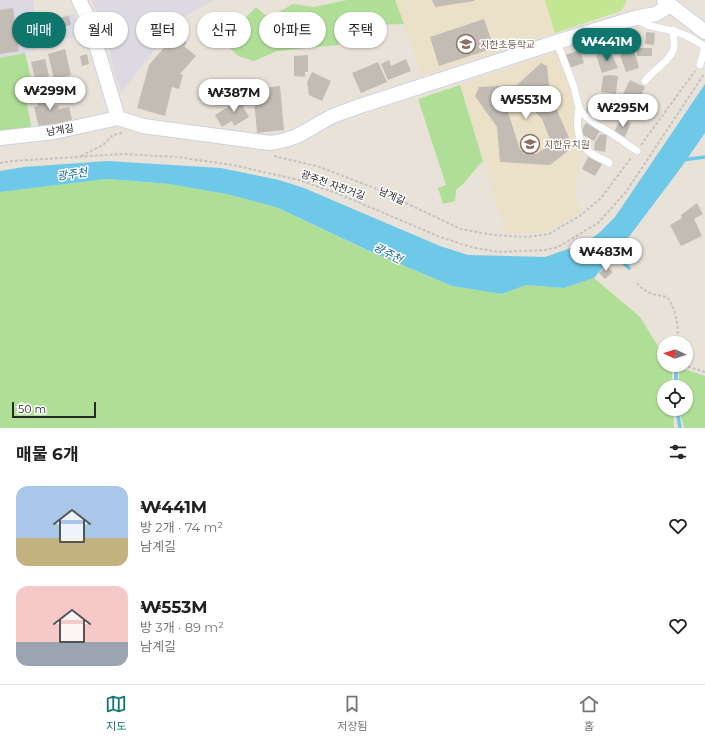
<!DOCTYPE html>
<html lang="ko">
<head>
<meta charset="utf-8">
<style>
  body { margin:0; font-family:Montserrat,"Noto Sans KR",sans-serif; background:#f2f2f2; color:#222; height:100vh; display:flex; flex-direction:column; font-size:15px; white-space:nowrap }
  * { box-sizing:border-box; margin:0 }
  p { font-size:13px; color:#767676 }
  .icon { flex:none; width:22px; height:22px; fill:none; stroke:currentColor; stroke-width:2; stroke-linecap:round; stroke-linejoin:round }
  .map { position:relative; height:428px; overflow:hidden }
  .panel { display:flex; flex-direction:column; background:#fff; flex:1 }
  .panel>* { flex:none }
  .banner { position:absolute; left:12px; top:12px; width:400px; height:36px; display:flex; gap:8px }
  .needle { width:26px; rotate:274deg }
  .buttons { position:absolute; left:657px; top:336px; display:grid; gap:8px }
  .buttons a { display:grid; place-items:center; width:36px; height:36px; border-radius:50%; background:#fff; box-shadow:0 1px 3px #0004; font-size:20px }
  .scale { position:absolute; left:12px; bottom:10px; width:84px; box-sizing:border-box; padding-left:4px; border:2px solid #272727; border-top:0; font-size:11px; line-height:14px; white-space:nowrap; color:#272727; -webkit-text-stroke:3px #fff; paint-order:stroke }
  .price { position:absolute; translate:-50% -34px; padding:0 9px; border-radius:14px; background:#fff; color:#222; font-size:13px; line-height:26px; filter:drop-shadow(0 1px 2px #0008) }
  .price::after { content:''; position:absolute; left:50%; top:24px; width:12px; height:9px; margin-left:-6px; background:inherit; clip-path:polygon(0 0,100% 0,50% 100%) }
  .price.selected { background:#0f766e; color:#fff }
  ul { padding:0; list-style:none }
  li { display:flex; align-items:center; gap:12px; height:100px; padding:0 16px }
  li span { display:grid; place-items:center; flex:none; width:112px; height:80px; border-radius:12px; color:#555 }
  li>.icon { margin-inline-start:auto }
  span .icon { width:48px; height:48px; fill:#fffc; stroke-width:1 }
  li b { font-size:17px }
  h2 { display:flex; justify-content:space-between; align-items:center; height:48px; padding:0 16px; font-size:17px }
  .chip { padding:0 14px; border-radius:18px; background:#fff; box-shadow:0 1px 3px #0004; font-size:14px; line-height:36px }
  .chip.selected { background:#0f766e; color:#fff }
  .menu { display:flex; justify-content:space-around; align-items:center; height:56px; border-top:1px solid #e0e0e0; background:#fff; font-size:11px; color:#767676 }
  .menu a { display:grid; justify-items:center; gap:2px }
  .menu .selected { color:#0f766e }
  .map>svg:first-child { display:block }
  .industrial { fill:#dcd9e2 }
  .education { fill:#ebe0c8 }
  .green { fill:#afdf96 }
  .pitch { fill:#c3e692 }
  .water { fill:#6ec9e9 }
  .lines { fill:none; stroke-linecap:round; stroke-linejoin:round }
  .stream { stroke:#6ec9e9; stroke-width:3.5 }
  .building { fill:#c2bcb5; fill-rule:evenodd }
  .service-casing { stroke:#ced2e0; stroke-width:8 }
  .minor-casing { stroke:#ced2e0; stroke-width:16 }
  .path { stroke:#c3c3c3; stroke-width:2; stroke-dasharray:3 2; stroke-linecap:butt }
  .service { stroke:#fff; stroke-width:7 }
  .minor { stroke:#fff; stroke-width:14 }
  .labels { text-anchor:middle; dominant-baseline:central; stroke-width:3; stroke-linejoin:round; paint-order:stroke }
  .education-label { font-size:10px; fill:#785e54; stroke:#fff; text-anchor:start }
  .street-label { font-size:10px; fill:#272727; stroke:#fff }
  .water-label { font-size:11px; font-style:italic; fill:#116591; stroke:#fff }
</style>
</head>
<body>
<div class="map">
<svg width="705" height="428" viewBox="0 0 705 428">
  <rect width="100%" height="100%" fill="#e9e2d9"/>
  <path class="industrial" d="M0 0H33L36 18 39 21 74 14 83 34 25 53 0 58Z
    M92 0H213L176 22 122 92 115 75 104 26Z"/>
  <path class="education" d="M395 0H627L621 11 422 76Z
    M554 53 558 55 571 91 575 116 585 149 579 164 575 196 581 212 549 232 528 234 506 233 460 85Z"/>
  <path class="green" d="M347 0H395L404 24 366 25 352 31 338 45 277 51 254 61 238 56 223 41 256 7 265 15 277 13 293 4 314 7Z
    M25 53 32 82 25 93 32 131 0 133V58Z
    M460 85 483 161C472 171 469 180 456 190L455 201 443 204 438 188 446 185 418 99Z
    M107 179 169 184 226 194 276 207 364 249 452 286 502 294 526 285 564 288 594 278 640 317 664 356V365H669L672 369V387H664V409H673L674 428H0V192Z
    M684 369 705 376V428H684L679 410 686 409V387H679V371Z"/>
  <path class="pitch" d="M545 0H627L621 11 555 33Z"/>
  <path class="water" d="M705 84V133L680 169 625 242 594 278 564 288 526 285 502 294 452 286 367 250 276 207 226 194 169 184 107 179 0 192V171L24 167 107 161 221 168 279 180 304 188 440 246 468 255 545 257 585 243 599 233 615 217Z"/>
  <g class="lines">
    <path class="stream" d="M682 160 705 157
      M611 251 629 268
      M676 387V372
      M677 409 680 428"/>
  </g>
  <path class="building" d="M432 0H474V1L435 7Z
    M13 8 19 51 0 54V10Z
    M69 16 71 25 59 27 61 35 47 38 43 21Z
    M484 19 494 48 439 66 430 37Z
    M629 32 632 46 623 48 619 35Z
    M646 32 655 33 654 45 645 44Z
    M176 34 187 43 184 46 196 56 180 74 183 75 179 89 172 87 165 116 137 108 149 65Z
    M637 48H652V56H637Z
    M65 49 71 75 54 79 48 54Z
    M580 50 584 63 569 68 565 55Z
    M610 50 618 68 602 73 596 55Z
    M634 50 639 68 626 72 620 55Z
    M87 54 89 64 82 66 80 56Z
    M308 55V72H305V77L294 76V56Z
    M45 59 49 76 35 79 31 62Z
    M406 59 411 71 388 80 381 64 389 60 391 66Z
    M378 62 387 82 361 93 352 73Z
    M541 63 547 66 550 94 573 147 550 165 500 162 497 127 475 96 479 87 517 85ZM515 105H525L535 111 542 119 550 139 545 148 536 154 520 150 507 109Z
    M312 72 331 81 322 101 309 95 307 82Z
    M609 75 618 76 616 94 601 92 603 76Z
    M630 80 645 87 634 111 618 104Z
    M280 86 284 130 257 133 253 89Z
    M49 91 53 106 58 105 59 109 69 107 72 120 39 128 34 107 38 106 35 94Z
    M245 94 250 103 243 107 249 117 234 126 232 121 222 127 215 115 239 100 238 98Z
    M600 94H608L615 100 598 120 586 110Z
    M621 118 631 123 625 137 614 132Z
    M586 123 600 131 594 141 580 133Z
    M600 134 607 135 605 152 594 150 595 142Z
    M588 157 602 164 595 176 582 169Z
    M697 203 703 214 694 219 702 236 681 246 670 225 682 218 681 215Z
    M606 266 613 272 605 279 599 273Z"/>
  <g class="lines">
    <defs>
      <path id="service" d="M635 18C647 28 659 27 673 31 685 34 694 39 704 46V51L700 65
        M557 42 574 87 579 108 583 114 597 125 614 135 637 151
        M645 81C653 70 672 60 674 47 675 42 673 35 673 30
        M579 108C576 121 577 140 587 150 593 156 603 159 609 163"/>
      <path id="minor" d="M79 0 88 18 118 118
        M664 0 705 32
        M0 138 54 132 118 118 143 126 270 143C298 139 304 132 327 119 336 114 347 111 357 107L557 42 635 18 656 14 670 5"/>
    </defs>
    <use href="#service" class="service-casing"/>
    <use href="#minor" class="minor-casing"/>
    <path class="path" d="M641 145 695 71
      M81 156 103 145 113 135 122 133
      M274 156 320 167 374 188 461 229 493 235 527 237 549 234 581 215 601 198 631 158
      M0 163 13 161 123 154 177 157 233 165 299 180 339 194 440 237 471 247 498 252 545 250 558 247 598 223 626 192 704 74
      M637 283C644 293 656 295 667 297 677 310 678 327 678 343
      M683 365 705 372"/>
    <use href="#service" class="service"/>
    <use href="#minor" class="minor"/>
  </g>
  <defs>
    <symbol id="school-ring" viewBox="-11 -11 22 22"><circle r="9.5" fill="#fff" stroke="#8d6e63" stroke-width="1.5"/><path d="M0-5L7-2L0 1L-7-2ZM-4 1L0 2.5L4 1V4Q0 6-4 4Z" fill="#8d6e63"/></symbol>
  </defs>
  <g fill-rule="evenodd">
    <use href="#school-ring" x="455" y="33" width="22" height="22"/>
    <use href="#school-ring" x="519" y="133" width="22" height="22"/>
  </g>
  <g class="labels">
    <g class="education-label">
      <text x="480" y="44">지한초등학교</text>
      <text x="544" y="144">지한유치원</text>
    </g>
    <g class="street-label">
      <text transform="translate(60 130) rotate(-10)">남계길</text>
      <text transform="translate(333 185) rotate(20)">광주천 자전거길</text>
      <text transform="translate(392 196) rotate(24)">남계길</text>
    </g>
    <g class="water-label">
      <text transform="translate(72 174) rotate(-8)">광주천</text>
      <text transform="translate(388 253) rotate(28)">광주천</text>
    </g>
  </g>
</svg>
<div class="buttons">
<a><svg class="needle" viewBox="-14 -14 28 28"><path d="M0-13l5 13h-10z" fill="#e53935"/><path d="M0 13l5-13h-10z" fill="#767676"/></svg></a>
<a><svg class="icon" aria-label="locate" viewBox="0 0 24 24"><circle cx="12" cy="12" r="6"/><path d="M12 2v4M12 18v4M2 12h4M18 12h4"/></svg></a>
</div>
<div class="scale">50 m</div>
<b class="price selected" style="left:607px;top:62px">₩441M</b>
<b class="price" style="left:50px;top:111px">₩299M</b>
<b class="price" style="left:234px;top:113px">₩387M</b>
<b class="price" style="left:526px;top:120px">₩553M</b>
<b class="price" style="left:623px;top:128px">₩295M</b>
<b class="price" style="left:606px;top:272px">₩483M</b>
<div class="banner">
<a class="chip selected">매매</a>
<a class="chip">월세</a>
<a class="chip">필터</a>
<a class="chip">신규</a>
<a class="chip">아파트</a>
<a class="chip">주택</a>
</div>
</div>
<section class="panel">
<h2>매물 6개<svg class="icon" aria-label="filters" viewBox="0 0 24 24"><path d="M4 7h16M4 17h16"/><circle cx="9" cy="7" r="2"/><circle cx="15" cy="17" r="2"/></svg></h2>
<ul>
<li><span style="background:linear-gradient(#a9c7e8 65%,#c2b280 0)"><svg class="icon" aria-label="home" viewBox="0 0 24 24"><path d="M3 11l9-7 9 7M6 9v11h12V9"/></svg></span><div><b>₩441M</b><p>방 2개 · 74 m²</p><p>남계길</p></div><svg class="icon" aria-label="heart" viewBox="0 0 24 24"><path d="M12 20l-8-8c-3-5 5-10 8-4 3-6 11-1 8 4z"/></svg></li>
<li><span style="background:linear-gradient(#f6c9c9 70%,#9aa5b1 0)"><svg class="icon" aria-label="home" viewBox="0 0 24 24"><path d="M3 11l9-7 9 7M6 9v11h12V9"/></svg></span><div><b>₩553M</b><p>방 3개 · 89 m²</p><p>남계길</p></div><svg class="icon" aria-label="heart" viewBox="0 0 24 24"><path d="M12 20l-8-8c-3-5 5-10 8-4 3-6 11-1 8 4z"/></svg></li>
</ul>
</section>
<nav class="menu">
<a class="selected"><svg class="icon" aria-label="map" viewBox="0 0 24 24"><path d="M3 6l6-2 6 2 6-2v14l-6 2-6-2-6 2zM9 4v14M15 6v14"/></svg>지도</a>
<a><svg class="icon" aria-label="saved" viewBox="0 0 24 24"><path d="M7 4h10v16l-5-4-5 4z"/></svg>저장됨</a>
<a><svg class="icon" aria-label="home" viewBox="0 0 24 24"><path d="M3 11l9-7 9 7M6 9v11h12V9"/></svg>홈</a>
</nav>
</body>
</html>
